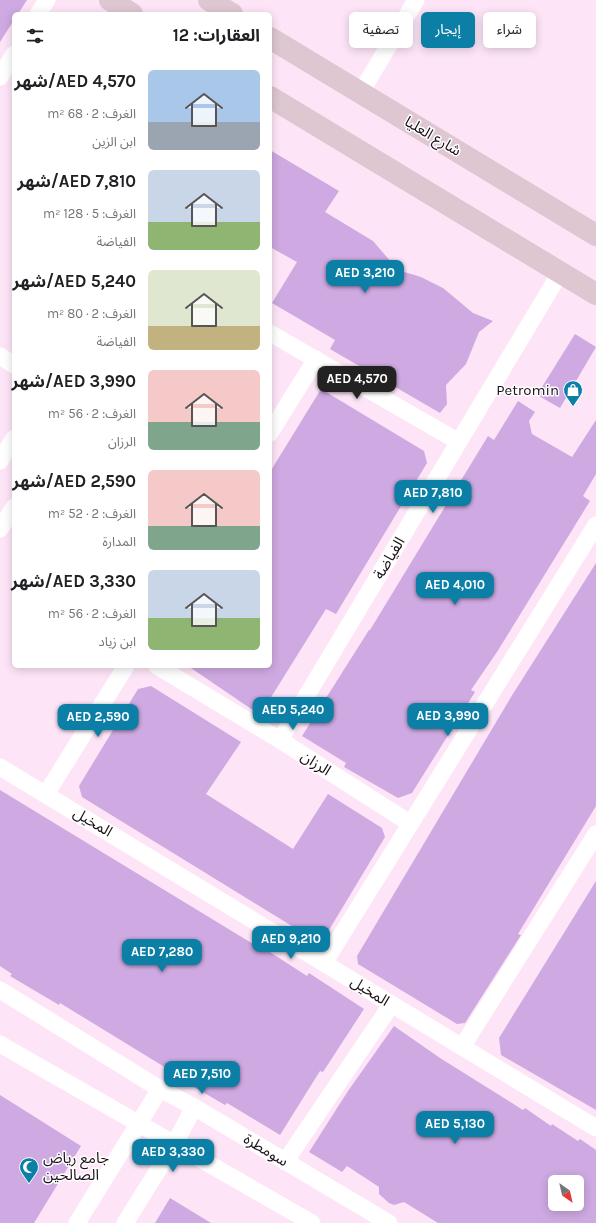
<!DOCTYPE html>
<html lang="ar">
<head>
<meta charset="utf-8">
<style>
  body { margin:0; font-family:Karla,"Noto Sans Arabic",sans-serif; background:#f2f2f2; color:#202124; direction:rtl; height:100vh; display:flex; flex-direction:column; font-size:15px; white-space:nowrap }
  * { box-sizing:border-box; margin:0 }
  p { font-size:13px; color:#757577 }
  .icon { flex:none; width:22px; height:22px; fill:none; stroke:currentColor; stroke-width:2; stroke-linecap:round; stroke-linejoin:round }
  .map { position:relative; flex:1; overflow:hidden; direction:ltr }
  .panel { position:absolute; left:12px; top:12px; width:260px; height:656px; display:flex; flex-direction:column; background:#fff; border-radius:6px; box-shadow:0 2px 10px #0003; direction:rtl }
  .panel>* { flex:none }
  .hud { position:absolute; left:284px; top:12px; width:252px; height:36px; direction:rtl; display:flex; gap:8px }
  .needle { width:26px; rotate:146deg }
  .controls { position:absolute; left:548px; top:1175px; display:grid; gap:8px }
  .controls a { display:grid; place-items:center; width:36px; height:36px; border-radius:6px; background:#fff; box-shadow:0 2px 10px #0003; font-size:20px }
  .price { position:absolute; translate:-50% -34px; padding:0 9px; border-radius:8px; background:#0c7fa6; color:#fff; font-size:13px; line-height:26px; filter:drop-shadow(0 1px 2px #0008) }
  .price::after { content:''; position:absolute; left:50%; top:24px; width:12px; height:9px; margin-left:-6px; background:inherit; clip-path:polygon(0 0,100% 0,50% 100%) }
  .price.on { background:#222; color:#fff }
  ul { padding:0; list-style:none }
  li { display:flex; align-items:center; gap:12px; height:100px; padding:0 12px }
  li span { display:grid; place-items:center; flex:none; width:112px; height:80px; border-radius:6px; color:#555 }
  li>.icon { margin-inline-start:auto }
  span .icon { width:48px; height:48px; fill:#fffc; stroke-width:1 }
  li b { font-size:17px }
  h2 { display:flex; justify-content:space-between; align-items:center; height:48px; padding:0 12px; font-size:17px }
  .pill { padding:0 14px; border-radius:6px; background:#fff; box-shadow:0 2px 10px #0003; font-size:14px; line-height:36px }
  .pill.on { background:#0c7fa6; color:#fff }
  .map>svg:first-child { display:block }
  .building { fill:#cea9e2; fill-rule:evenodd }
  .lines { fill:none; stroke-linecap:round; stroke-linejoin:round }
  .street { stroke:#fff; stroke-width:17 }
  .primary { stroke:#dec7d0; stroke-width:22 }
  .labels { text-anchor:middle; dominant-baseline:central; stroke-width:3; stroke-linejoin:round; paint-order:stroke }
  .street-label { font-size:15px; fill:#1a1018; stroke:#fff }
  .poi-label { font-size:15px; fill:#1a1018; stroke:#fff; text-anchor:end }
</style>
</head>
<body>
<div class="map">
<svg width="596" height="1223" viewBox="0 0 596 1223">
  <rect width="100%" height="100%" fill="#fde5f7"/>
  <path class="building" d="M0 0H27L18 14H14V20L0 42Z
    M270 150 339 191 325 212 373 241 398 270 421 277 443 288 473 313 493 321 479 332 466 364 446 385 447 404 440 413 330 349 335 340 272 303 297 262 270 247Z
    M575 334 596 347 560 408 537 395Z
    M321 389 424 451 427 463 336 614 326 609 260 715 188 666H270V472Z
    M518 401 535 412 529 421 532 434 572 457 596 420V474L583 496 590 501 497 652 471 690 475 692 412 793 398 798 344 767 346 763 302 736 369 630H370L488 436 494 440Z
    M596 563V806L518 934 521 935 465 1023 457 1024 358 964 357 956 511 697Z
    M151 686 241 742 206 794 293 849 328 794 382 828 385 837 326 935 313 939 82 797 79 786 138 689Z
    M0 790 258 947 259 945 307 976 309 973 364 1009 323 1072 320 1071 280 1135 227 1103 225 1105 175 1076 176 1074 60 1003 59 1005 10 976 12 974 0 966Z
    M596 881V1110L501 1055 499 1038Z
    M394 1026 440 1058 523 1110 525 1108 551 1126 552 1124 578 1141 580 1139 596 1150V1223H438L404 1202 394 1205 389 1203 379 1194V1187L347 1166 342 1172 309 1152 348 1091ZM555 1182H577V1204H555Z
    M0 1095 81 1146 34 1223H0Z
    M170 1198 211 1223H155Z"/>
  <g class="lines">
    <path class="street" d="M38 14 47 0
      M0 77 14 54
      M361 92 416 0
      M270 333 459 442
      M0 356 14 365
      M270 433 316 359
      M0 461 14 438
      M0 529 14 507
      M157 666 280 740 411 824
      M280 740 560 273
      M0 767 596 1128
      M46 794 126 666
      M324 963 596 525
      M0 990 160 1089 194 1107 389 1223
      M0 1044 312 1223
      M462 1047 596 834
      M285 1162 391 1005
      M77 1223 160 1089
      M125 1223 175 1143 194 1107"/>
    <path class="primary" d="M110 0 132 14
      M209 0 232 14
      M270 38 596 235
      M270 97 596 294"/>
  </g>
  <defs>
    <symbol id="shop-pin" viewBox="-11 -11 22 30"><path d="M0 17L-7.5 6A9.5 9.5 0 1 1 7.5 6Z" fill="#0c7fa6" stroke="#fff"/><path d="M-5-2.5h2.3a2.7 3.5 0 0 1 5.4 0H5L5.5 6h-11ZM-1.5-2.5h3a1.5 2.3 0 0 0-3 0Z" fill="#fff"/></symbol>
    <symbol id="mosque-pin" viewBox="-11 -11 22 30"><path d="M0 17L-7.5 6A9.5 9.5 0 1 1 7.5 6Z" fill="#0c7fa6" stroke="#fff"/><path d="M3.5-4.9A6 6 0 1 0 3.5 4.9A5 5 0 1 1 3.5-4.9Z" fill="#fff"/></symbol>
  </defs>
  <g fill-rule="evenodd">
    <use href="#shop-pin" x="562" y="379" width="22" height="30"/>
    <use href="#mosque-pin" x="18" y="1156" width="22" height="30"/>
  </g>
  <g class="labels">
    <g class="street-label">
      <text transform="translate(433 136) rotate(31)">شارع العليا</text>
      <text transform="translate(389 558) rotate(-59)">الفياضة</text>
      <text transform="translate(316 763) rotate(33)">الرزان</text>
      <text transform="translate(93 822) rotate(31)">المخيل</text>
      <text transform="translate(370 991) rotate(32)">المخيل</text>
      <text transform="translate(266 1150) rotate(31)">سومطرة</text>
    </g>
    <g class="poi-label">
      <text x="559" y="390">Petromin</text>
      <text x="43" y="1158" text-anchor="start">جامع رياض<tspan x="43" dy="17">الصالحين</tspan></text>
    </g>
  </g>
</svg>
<div class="controls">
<a><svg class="needle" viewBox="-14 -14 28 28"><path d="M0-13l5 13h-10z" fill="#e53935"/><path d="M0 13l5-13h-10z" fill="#757577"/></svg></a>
</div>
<b class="price" style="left:365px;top:294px">AED 3,210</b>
<b class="price on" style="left:357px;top:400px">AED 4,570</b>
<b class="price" style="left:433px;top:514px">AED 7,810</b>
<b class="price" style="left:455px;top:606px">AED 4,010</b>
<b class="price" style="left:293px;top:731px">AED 5,240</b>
<b class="price" style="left:448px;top:737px">AED 3,990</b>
<b class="price" style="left:98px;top:738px">AED 2,590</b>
<b class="price" style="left:291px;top:960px">AED 9,210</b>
<b class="price" style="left:162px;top:973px">AED 7,280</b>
<b class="price" style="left:202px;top:1095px">AED 7,510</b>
<b class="price" style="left:455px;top:1145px">AED 5,130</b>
<b class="price" style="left:173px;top:1173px">AED 3,330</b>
<div class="hud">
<a class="pill">شراء</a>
<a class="pill on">إيجار</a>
<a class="pill">تصفية</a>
</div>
<section class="panel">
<h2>العقارات: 12<svg class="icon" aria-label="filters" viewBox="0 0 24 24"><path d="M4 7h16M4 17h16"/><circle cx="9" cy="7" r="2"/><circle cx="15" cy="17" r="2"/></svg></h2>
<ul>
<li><span style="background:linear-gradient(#a9c7e8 65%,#9aa5b1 0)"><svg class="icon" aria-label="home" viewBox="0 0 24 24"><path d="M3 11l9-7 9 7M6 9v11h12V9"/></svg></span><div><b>AED 4,570/شهر</b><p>الغرف: 2 · 68 m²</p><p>ابن الزين</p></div></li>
<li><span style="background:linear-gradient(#c9d6e8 65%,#8fb573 0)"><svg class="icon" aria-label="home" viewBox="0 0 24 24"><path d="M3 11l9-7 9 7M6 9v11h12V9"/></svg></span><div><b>AED 7,810/شهر</b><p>الغرف: 5 · 128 m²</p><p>الفياضة</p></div></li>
<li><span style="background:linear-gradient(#dfe7d0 70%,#c2b280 0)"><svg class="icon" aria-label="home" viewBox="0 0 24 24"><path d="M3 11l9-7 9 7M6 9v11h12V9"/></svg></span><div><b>AED 5,240/شهر</b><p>الغرف: 2 · 80 m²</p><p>الفياضة</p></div></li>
<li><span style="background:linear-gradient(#f6c9c9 65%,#7fa58c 0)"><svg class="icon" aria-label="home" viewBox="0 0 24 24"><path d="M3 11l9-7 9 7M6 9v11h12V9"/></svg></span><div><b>AED 3,990/شهر</b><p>الغرف: 2 · 56 m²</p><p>الرزان</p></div></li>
<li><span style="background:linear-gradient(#f6c9c9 70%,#7fa58c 0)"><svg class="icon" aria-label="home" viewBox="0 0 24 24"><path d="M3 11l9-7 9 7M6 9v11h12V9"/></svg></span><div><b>AED 2,590/شهر</b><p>الغرف: 2 · 52 m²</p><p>المدارة</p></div></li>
<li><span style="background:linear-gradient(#c9d6e8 60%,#8fb573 0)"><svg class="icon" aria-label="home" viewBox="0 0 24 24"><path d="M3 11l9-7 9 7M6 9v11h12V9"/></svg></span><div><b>AED 3,330/شهر</b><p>الغرف: 2 · 56 m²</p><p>ابن زياد</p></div></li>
</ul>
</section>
</div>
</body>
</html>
